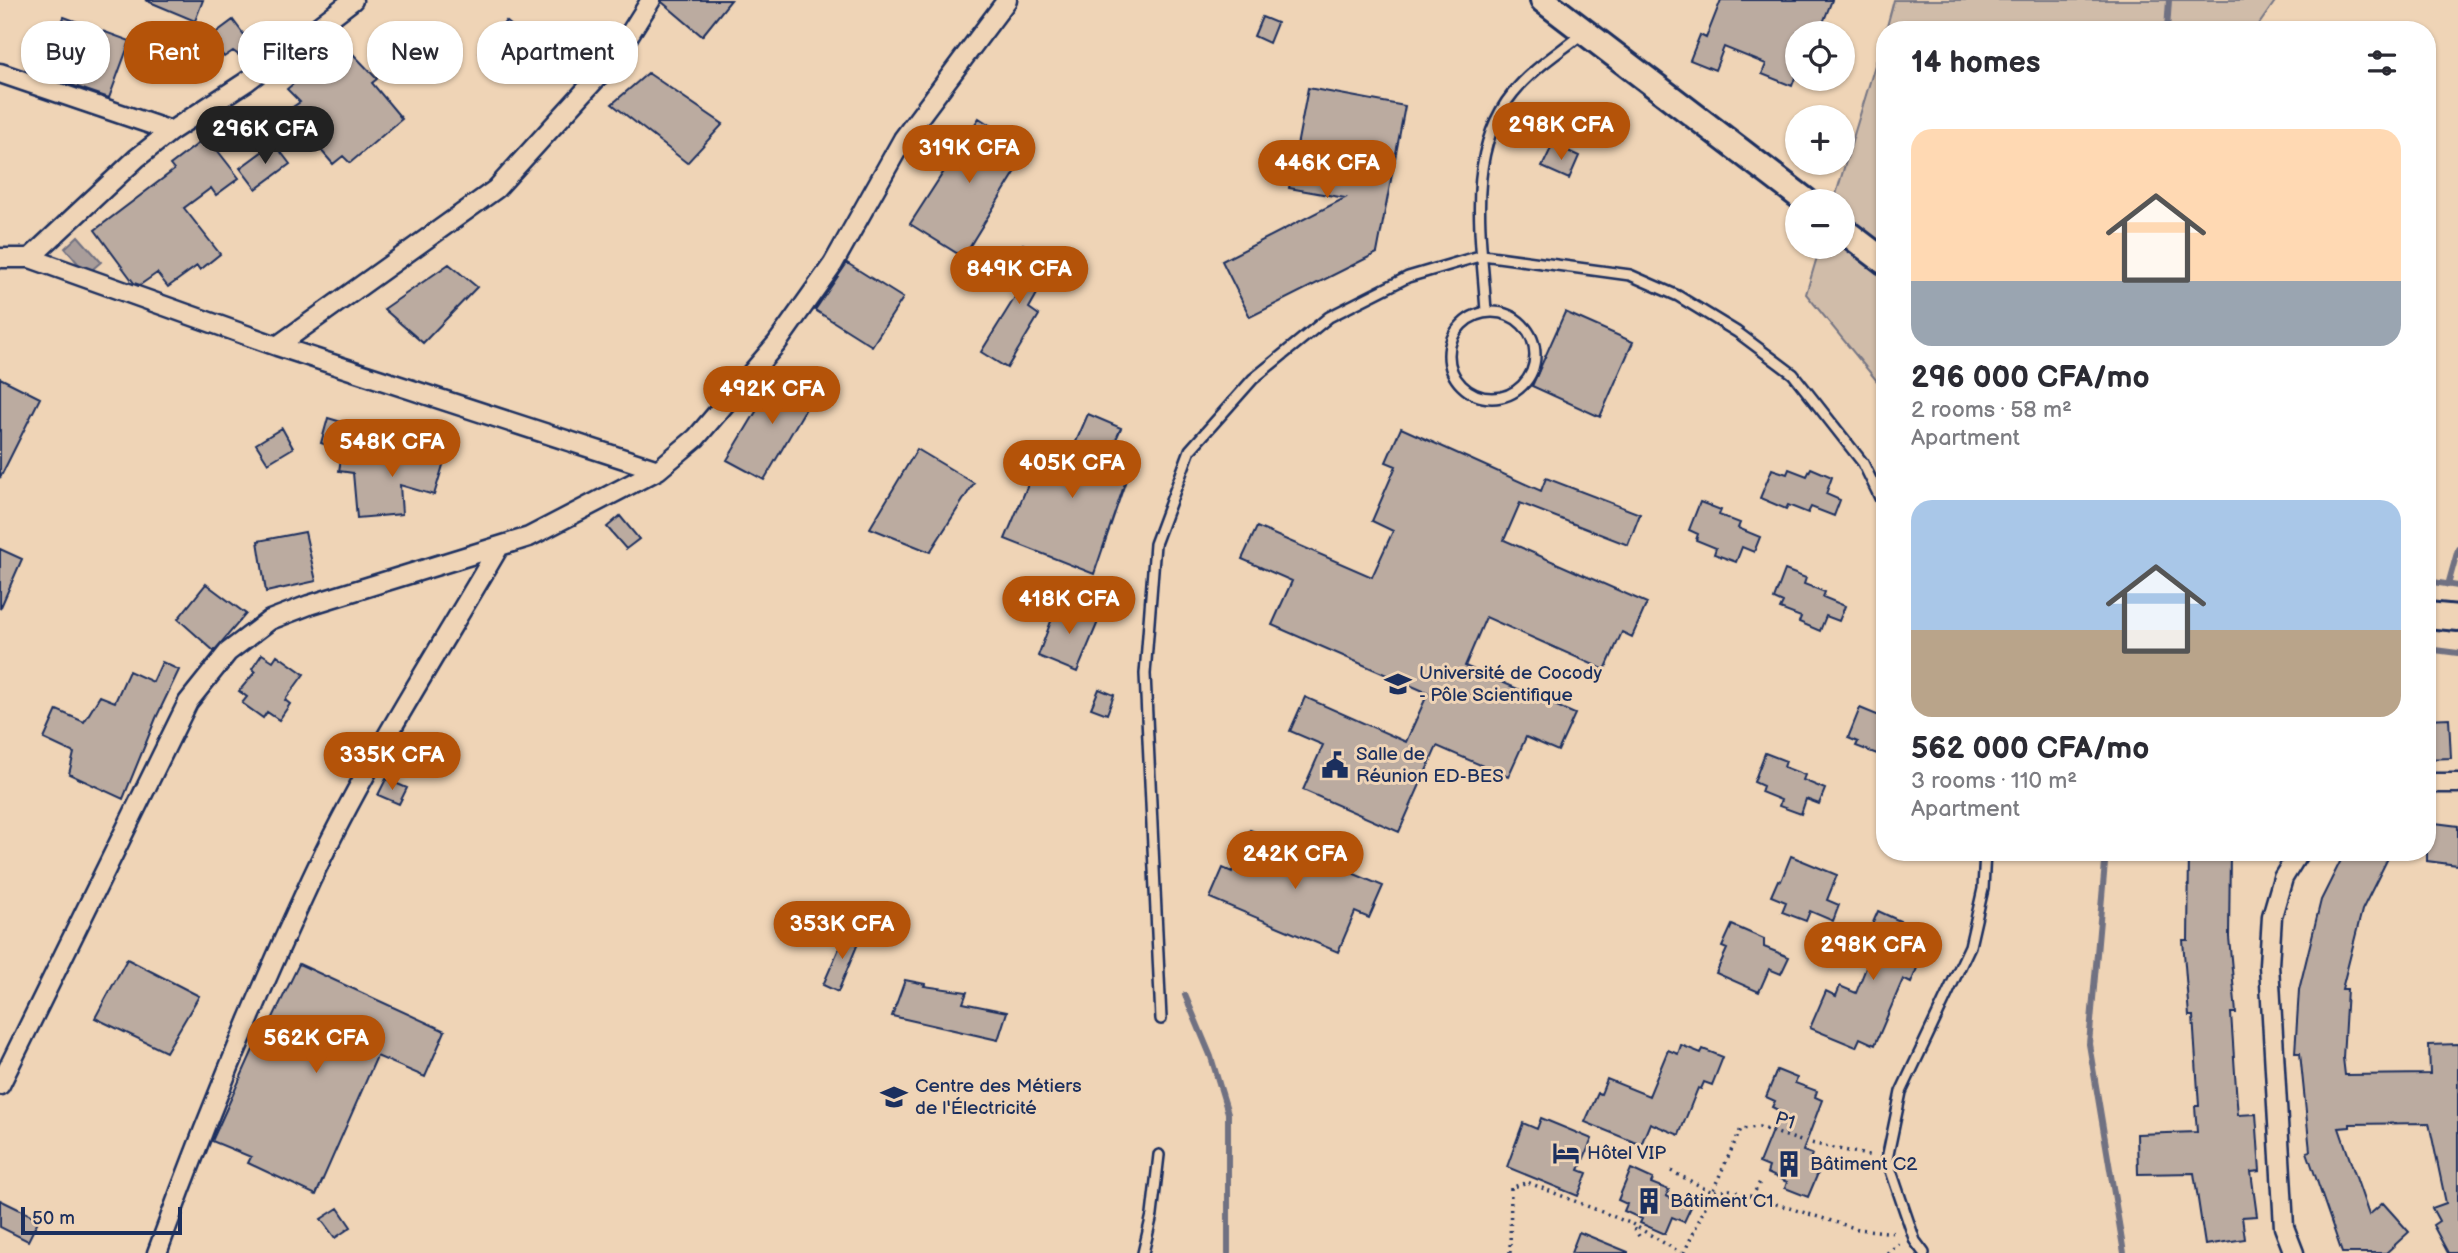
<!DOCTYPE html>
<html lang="en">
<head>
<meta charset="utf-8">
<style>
  body { margin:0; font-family:"Balsamiq Sans",sans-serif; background:#f2f2f3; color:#2b2b33; height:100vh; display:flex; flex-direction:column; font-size:26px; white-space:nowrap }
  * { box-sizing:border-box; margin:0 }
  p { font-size:23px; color:#7c7c81 }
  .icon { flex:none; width:38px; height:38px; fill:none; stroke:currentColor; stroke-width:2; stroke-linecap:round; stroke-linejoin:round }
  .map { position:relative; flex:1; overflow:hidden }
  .drawer { position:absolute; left:1876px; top:21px; width:560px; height:840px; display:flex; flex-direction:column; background:#fff; border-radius:28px; box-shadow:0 2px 5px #0004 }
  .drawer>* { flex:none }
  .top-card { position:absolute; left:21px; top:21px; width:665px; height:63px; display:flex; gap:14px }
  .buttons { position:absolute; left:1785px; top:21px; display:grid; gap:14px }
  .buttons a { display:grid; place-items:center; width:70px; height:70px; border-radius:50%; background:#fff; box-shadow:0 2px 5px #0004; font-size:35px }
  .scale { position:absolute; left:21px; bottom:18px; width:161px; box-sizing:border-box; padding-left:7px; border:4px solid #1b2f5e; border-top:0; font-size:19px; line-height:24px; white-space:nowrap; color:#1b2f5e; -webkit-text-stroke:5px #efd4b6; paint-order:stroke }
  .price { position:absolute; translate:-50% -60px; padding:0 16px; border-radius:24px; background:#b45309; color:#fff; font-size:23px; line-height:46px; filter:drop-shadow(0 2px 4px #0008) }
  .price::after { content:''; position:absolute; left:50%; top:42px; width:21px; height:16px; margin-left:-10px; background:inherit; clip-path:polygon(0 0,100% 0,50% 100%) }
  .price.active { background:#222; color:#fff }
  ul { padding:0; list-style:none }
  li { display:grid; align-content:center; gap:14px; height:371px; padding:0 35px }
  li span { display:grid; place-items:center; height:217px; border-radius:21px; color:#555 }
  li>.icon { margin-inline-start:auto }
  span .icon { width:126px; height:126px; fill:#fffc; stroke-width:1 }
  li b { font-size:30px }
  h2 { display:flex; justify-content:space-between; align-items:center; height:84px; padding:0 35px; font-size:30px }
  .pill { padding:0 24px; border-radius:28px; background:#fff; box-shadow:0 2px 5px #0004; font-size:24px; line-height:63px }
  .pill.active { background:#b45309; color:#fff }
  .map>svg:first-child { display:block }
  .green { fill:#d0bca9; stroke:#767684; stroke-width:2 }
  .water { fill:#a99d9a; stroke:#707182; stroke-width:2 }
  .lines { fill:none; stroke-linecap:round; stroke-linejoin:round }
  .stream { stroke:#707182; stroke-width:6 }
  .building { fill:#bbaba0; stroke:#1b2f5e; stroke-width:2 }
  .service-casing { stroke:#1b2f5e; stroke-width:14 }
  .minor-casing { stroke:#1b2f5e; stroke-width:23 }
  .secondary-casing { stroke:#1b2f5e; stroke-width:30 }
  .path { stroke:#1b2f5e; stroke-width:3.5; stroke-dasharray:2 5; stroke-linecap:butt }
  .service { stroke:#efd4b6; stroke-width:9 }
  .minor { stroke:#efd4b6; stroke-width:18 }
  .secondary { stroke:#efd4b6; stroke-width:24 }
  .labels { text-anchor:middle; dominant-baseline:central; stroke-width:6; stroke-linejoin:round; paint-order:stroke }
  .poi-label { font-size:19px; fill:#1b2f5e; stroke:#efd4b6; text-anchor:start }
  .street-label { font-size:19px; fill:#1b2f5e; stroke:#efd4b6 }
</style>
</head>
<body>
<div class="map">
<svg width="2458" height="1253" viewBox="0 0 2458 1253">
  <rect width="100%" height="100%" fill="#efd4b6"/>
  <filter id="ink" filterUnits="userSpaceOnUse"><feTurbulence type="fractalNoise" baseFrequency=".0143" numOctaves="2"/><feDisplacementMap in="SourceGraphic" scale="14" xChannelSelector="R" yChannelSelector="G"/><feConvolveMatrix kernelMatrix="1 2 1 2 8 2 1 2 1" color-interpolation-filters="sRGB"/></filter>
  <g filter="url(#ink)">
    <path class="green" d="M1894 0H2276L2255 30H1886Z
      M1885 32V391L1806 294 1820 247H1843V201H1834Z"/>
    <path class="water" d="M78 236 101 262 87 274 65 248Z"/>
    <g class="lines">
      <path class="stream" d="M2167 30 2169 0
        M2427 581 2458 586
        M2448 585 2458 549
        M2427 649 2458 653
        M2106 852 2089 1044 2124 1253
        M1185 995 1211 1057 1228 1113V1253"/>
    </g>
    <path class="building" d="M145 0H203L195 21Z
      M662 0H731L702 36 662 2Z
      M1721 0H1832L1819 33H1797V72L1792 86 1762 74 1766 64 1724 47 1715 70 1690 60 1700 35 1706 38Z
      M64 17 130 41 109 98 42 75Z
      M1262 17 1277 23 1269 43 1254 36Z
      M233 20 253 47 240 56 233 51 224 57 210 37Z
      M506 21 535 45 507 77 479 53Z
      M331 31 377 79 372 83 402 119 350 163 343 156 333 164 287 111 300 102 287 89 317 64 305 51Z
      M648 73 723 124 687 163 612 104Z
      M1308 88 1405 106 1377 253 1250 317 1222 261 1345 198 1289 188Z
      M979 118 1029 150 963 257 910 224 948 165 934 157 949 132 964 141Z
      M207 137 239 178 216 195 211 188 184 208 220 254 200 270 197 266 168 287 157 273 140 285 134 283 95 230 174 170 170 165Z
      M274 143 290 164 256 189 240 168Z
      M1553 144 1579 156 1569 179 1542 167Z
      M1023 244 1055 262 1029 308 1039 315 1007 368 981 352 1022 286 1005 277Z
      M847 263 903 298 872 346 815 310Z
      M449 264 477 287 423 343 384 309Z
      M1565 312 1633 342 1600 417 1532 386Z
      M781 370 815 393 764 480 727 460Z
      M0 378 40 398 0 478Z
      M1088 414 1121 428 1103 469 1127 477 1094 574 1005 539 1043 449 1069 458Z
      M328 418 348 424 340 449 321 443Z
      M282 428 293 448 268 463 256 444Z
      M1401 428 1541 491 1546 478 1640 514 1628 545 1520 503 1504 540 1647 603 1632 637 1622 632 1605 670 1486 617 1465 666 1575 714 1558 751 1526 737 1508 777 1437 746 1399 832 1303 790 1323 745 1290 731 1305 697 1406 742 1428 693 1272 625 1292 581 1242 559 1257 527 1372 577 1393 531 1372 521 1396 466 1386 462Z
      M413 441 447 452 434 495 400 485 402 514 357 518 353 473 339 471 342 453 406 463Z
      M917 449 974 483 930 552 870 528Z
      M1811 468 1832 477 1826 494 1840 500 1834 516 1811 507 1808 513 1788 505 1786 509 1760 498 1772 469 1787 474 1789 469 1807 476Z
      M1700 502 1721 510 1719 515 1740 523 1738 528 1760 537 1754 552 1742 547 1736 562 1714 554 1716 548 1696 540 1698 534 1689 530Z
      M620 516 639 539 626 549 607 527Z
      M305 532 316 581 266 592 258 541Z
      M0 549 22 559 0 609Z
      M1785 570 1806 578 1804 584 1825 592 1823 597 1845 606 1839 621 1826 616 1820 631 1799 622 1801 617 1780 609 1783 603 1774 599Z
      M206 584 246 614 214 651 178 619Z
      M1059 600 1100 617 1077 672 1038 656Z
      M262 654 273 661 277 655 304 674 285 700 290 704 279 720 267 712 263 718 242 703 247 697 239 691 255 672 252 669Z
      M162 662 179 670 156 718 123 799 69 774 74 753 44 739 57 710 84 722 100 696 115 702 129 671 153 682Z
      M1099 689 1114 695 1107 714 1091 708Z
      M1860 708 1882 717 1880 721 1885 723V757L1856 746 1858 742 1848 738Z
      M2449 718 2451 758 2427 759V719Z
      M1765 753 1786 761 1784 767 1805 775 1803 780 1825 789 1819 804 1806 799 1801 814 1779 806 1781 800 1761 792 1763 786 1754 782Z
      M386 779 407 788 399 804 378 795Z
      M2427 822 2458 826V865L2427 861Z
      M1250 830 1383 886 1369 918 1355 912 1338 952 1210 898 1223 868 1232 872Z
      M2189 852H2230L2229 937 2236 1013H2231L2237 1103 2238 1115 2256 1114 2260 1171 2251 1172 2257 1216 2242 1217 2245 1239 2205 1245 2194 1173 2138 1174 2137 1134 2197 1132 2195 1106H2199L2193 1016H2189L2183 940H2188Z
      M2345 852H2391L2362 910 2342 989H2347L2343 1058 2345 1075 2430 1074 2429 1045 2458 1044V1253H2448L2433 1225 2439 1221 2432 1208 2446 1203 2429 1123 2350 1124V1127L2339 1128 2369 1215 2383 1203 2409 1232 2386 1253H2342L2307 1152 2310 1151 2300 1053H2295L2299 990 2321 900Z
      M1791 856 1837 875 1827 900 1839 905 1833 921 1810 911 1806 921 1782 912 1786 902 1771 896 1778 880 1781 881Z
      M1878 911 1922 931 1918 938 1933 945 1924 965 1919 963 1911 983 1903 979 1875 1045 1860 1038 1856 1047 1810 1028 1826 991 1836 996 1840 986 1856 993 1871 955 1850 946 1857 930 1868 934Z
      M1732 925 1764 939V947L1789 957 1781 974 1769 969 1759 992 1716 973 1727 949 1722 947Z
      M847 930 861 936 838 992 823 985Z
      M127 959 199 996 166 1052 95 1018Z
      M299 964 445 1031 425 1077 377 1056 316 1195 248 1163 251 1157 212 1141 261 1032 265 1034Z
      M905 980 925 984 924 986 967 992 963 1003 1007 1012 998 1040 892 1016Z
      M1681 1045 1701 1053 1703 1049 1723 1057 1712 1085 1704 1082 1701 1089 1698 1088 1679 1135 1650 1123 1641 1145 1585 1122 1598 1093 1601 1094 1607 1079 1649 1096 1668 1050 1678 1054Z
      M1777 1070 1797 1078 1795 1083 1817 1091 1815 1097 1822 1100 1803 1151 1812 1154 1809 1162 1821 1166 1808 1197 1785 1188 1787 1182 1767 1173 1769 1167 1759 1163 1780 1111 1772 1107 1775 1101 1766 1097Z
      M1541 1118 1592 1139 1579 1170 1587 1173 1578 1196 1507 1167 1523 1123 1537 1129Z
      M1631 1169 1653 1179 1651 1183 1669 1190 1666 1196 1691 1207 1684 1222 1672 1217 1665 1234 1640 1223 1642 1219 1624 1211 1627 1204 1618 1200Z
      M0 1200 39 1219 28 1241 0 1227Z
      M338 1208 351 1227 335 1238 321 1219Z
      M1579 1232 1628 1252V1253H1571Z"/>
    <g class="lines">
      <defs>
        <path id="service" d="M1449 355a43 43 0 1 1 86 0a43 43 0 1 1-86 0Z
          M1486 312C1482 240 1464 153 1513 93 1532 69 1560 52 1583 33
          M1161 1019 1145 674 1155 544 1190 450 1253 379 1329 317 1408 277 1483 255 1630 275 1678 296 1737 332 1793 374 1863 463 1885 508
          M1143 1253 1152 1215 1159 1155
          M1924 1253 1915 1241 1887 1159 1901 1092 1970 946 1983 889 1985 852"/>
        <path id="minor" d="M0 73 171 131
          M0 258H30L277 346 658 470
          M30 258 137 158 171 131 246 82 353 0
          M277 346 496 189 614 59 651 0
          M2427 783H2458
          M0 1085 188 702 228 652 270 620 309 605 529 537 658 470 696 438 777 343 833 264 903 139 1007 0
          M157 1253C203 1127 254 1002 311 880 365 765 435 657 499 547
          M2294 1253 2284 1227 2269 965 2272 916 2283 878 2299 852"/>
        <path id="secondary" d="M1543 0 1806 201
          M1843 230 1885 262
          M2427 615 2458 618"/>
      </defs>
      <use href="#service" class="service-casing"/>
      <use href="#minor" class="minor-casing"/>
      <use href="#secondary" class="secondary-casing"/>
      <path class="path" d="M1671 1171 1712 1192 1730 1190 1858 1229 1896 1233
        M1752 1197 1761 1180
        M1639 1236 1632 1224 1681 1253
        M1510 1253 1511 1188 1527 1182 1632 1224
        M1684 1253 1741 1129 1759 1127 1801 1141 1872 1156
        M1887 1253 1899 1244"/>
      <use href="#service" class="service"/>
      <use href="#minor" class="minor"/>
      <use href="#secondary" class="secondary"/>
    </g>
  </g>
  <defs>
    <symbol id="university-bare" viewBox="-9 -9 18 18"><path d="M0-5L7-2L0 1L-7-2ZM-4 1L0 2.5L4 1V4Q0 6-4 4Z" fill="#1b2f5e" stroke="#efd4b6" stroke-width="2.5" paint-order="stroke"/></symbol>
    <symbol id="civic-bare" viewBox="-9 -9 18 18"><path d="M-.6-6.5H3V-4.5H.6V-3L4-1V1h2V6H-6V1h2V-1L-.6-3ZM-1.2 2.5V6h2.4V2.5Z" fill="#1b2f5e" stroke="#efd4b6" stroke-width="2.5" paint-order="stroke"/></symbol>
    <symbol id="hotel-bare" viewBox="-9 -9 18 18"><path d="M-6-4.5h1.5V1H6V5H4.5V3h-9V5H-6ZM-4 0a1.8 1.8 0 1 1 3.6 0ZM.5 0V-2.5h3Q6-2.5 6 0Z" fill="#1b2f5e" stroke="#efd4b6" stroke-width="2.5" paint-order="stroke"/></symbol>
    <symbol id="building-bare" viewBox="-9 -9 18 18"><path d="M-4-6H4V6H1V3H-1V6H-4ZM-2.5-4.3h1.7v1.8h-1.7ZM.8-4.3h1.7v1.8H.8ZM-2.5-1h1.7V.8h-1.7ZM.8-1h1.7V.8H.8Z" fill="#1b2f5e" stroke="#efd4b6" stroke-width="2.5" paint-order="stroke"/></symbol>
  </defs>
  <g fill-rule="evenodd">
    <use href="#university-bare" x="1379" y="665" width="38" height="38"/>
    <use href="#civic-bare" x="1316" y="746" width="38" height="38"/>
    <use href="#university-bare" x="875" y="1078" width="38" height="38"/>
    <use href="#hotel-bare" x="1547" y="1134" width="38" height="38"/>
    <use href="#building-bare" x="1770" y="1145" width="38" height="38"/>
    <use href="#building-bare" x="1630" y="1182" width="38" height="38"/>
  </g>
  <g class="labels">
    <g class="poi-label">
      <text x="1419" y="673">Université de Cocody<tspan x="1419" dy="22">- Pôle Scientifique</tspan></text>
      <text x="1356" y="754">Salle de<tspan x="1356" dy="22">Réunion ED-BES</tspan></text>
      <text x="915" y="1086">Centre des Métiers<tspan x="915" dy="22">de l'Électricité</tspan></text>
      <text x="1587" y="1153">Hôtel VIP</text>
      <text x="1810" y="1164">Bâtiment C2</text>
      <text x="1670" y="1201">Bâtiment C1</text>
    </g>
    <g class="street-label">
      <text transform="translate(1785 1121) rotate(18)">P1</text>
    </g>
  </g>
</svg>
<div class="buttons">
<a><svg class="icon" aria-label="locate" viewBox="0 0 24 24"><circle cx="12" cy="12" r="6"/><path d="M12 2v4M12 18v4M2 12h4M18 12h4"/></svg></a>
<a>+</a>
<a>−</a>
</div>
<div class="scale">50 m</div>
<b class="price" style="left:1561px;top:162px">298K CFA</b>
<b class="price active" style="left:265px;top:166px">296K CFA</b>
<b class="price" style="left:969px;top:185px">319K CFA</b>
<b class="price" style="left:1327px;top:200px">446K CFA</b>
<b class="price" style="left:1019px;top:306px">849K CFA</b>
<b class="price" style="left:772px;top:426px">492K CFA</b>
<b class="price" style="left:392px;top:479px">548K CFA</b>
<b class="price" style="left:1072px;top:500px">405K CFA</b>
<b class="price" style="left:1069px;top:636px">418K CFA</b>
<b class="price" style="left:392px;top:792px">335K CFA</b>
<b class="price" style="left:1295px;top:891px">242K CFA</b>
<b class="price" style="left:842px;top:961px">353K CFA</b>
<b class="price" style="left:1873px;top:982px">298K CFA</b>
<b class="price" style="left:316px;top:1075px">562K CFA</b>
<div class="top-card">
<a class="pill">Buy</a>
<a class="pill active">Rent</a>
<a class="pill">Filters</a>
<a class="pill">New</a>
<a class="pill">Apartment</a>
</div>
<section class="drawer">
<h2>14 homes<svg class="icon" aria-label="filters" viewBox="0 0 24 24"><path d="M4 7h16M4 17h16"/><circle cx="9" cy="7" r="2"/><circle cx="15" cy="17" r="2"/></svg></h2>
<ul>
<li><span style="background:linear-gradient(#ffd9b3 70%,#9aa5b1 0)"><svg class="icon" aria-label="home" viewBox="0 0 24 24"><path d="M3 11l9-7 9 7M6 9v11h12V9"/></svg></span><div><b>296 000 CFA/mo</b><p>2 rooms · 58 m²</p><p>Apartment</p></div></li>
<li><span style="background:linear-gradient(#a9c7e8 60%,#b9a48a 0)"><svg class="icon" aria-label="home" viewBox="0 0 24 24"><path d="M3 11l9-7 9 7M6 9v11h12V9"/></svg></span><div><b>562 000 CFA/mo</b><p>3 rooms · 110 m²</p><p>Apartment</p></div></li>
</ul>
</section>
</div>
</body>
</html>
